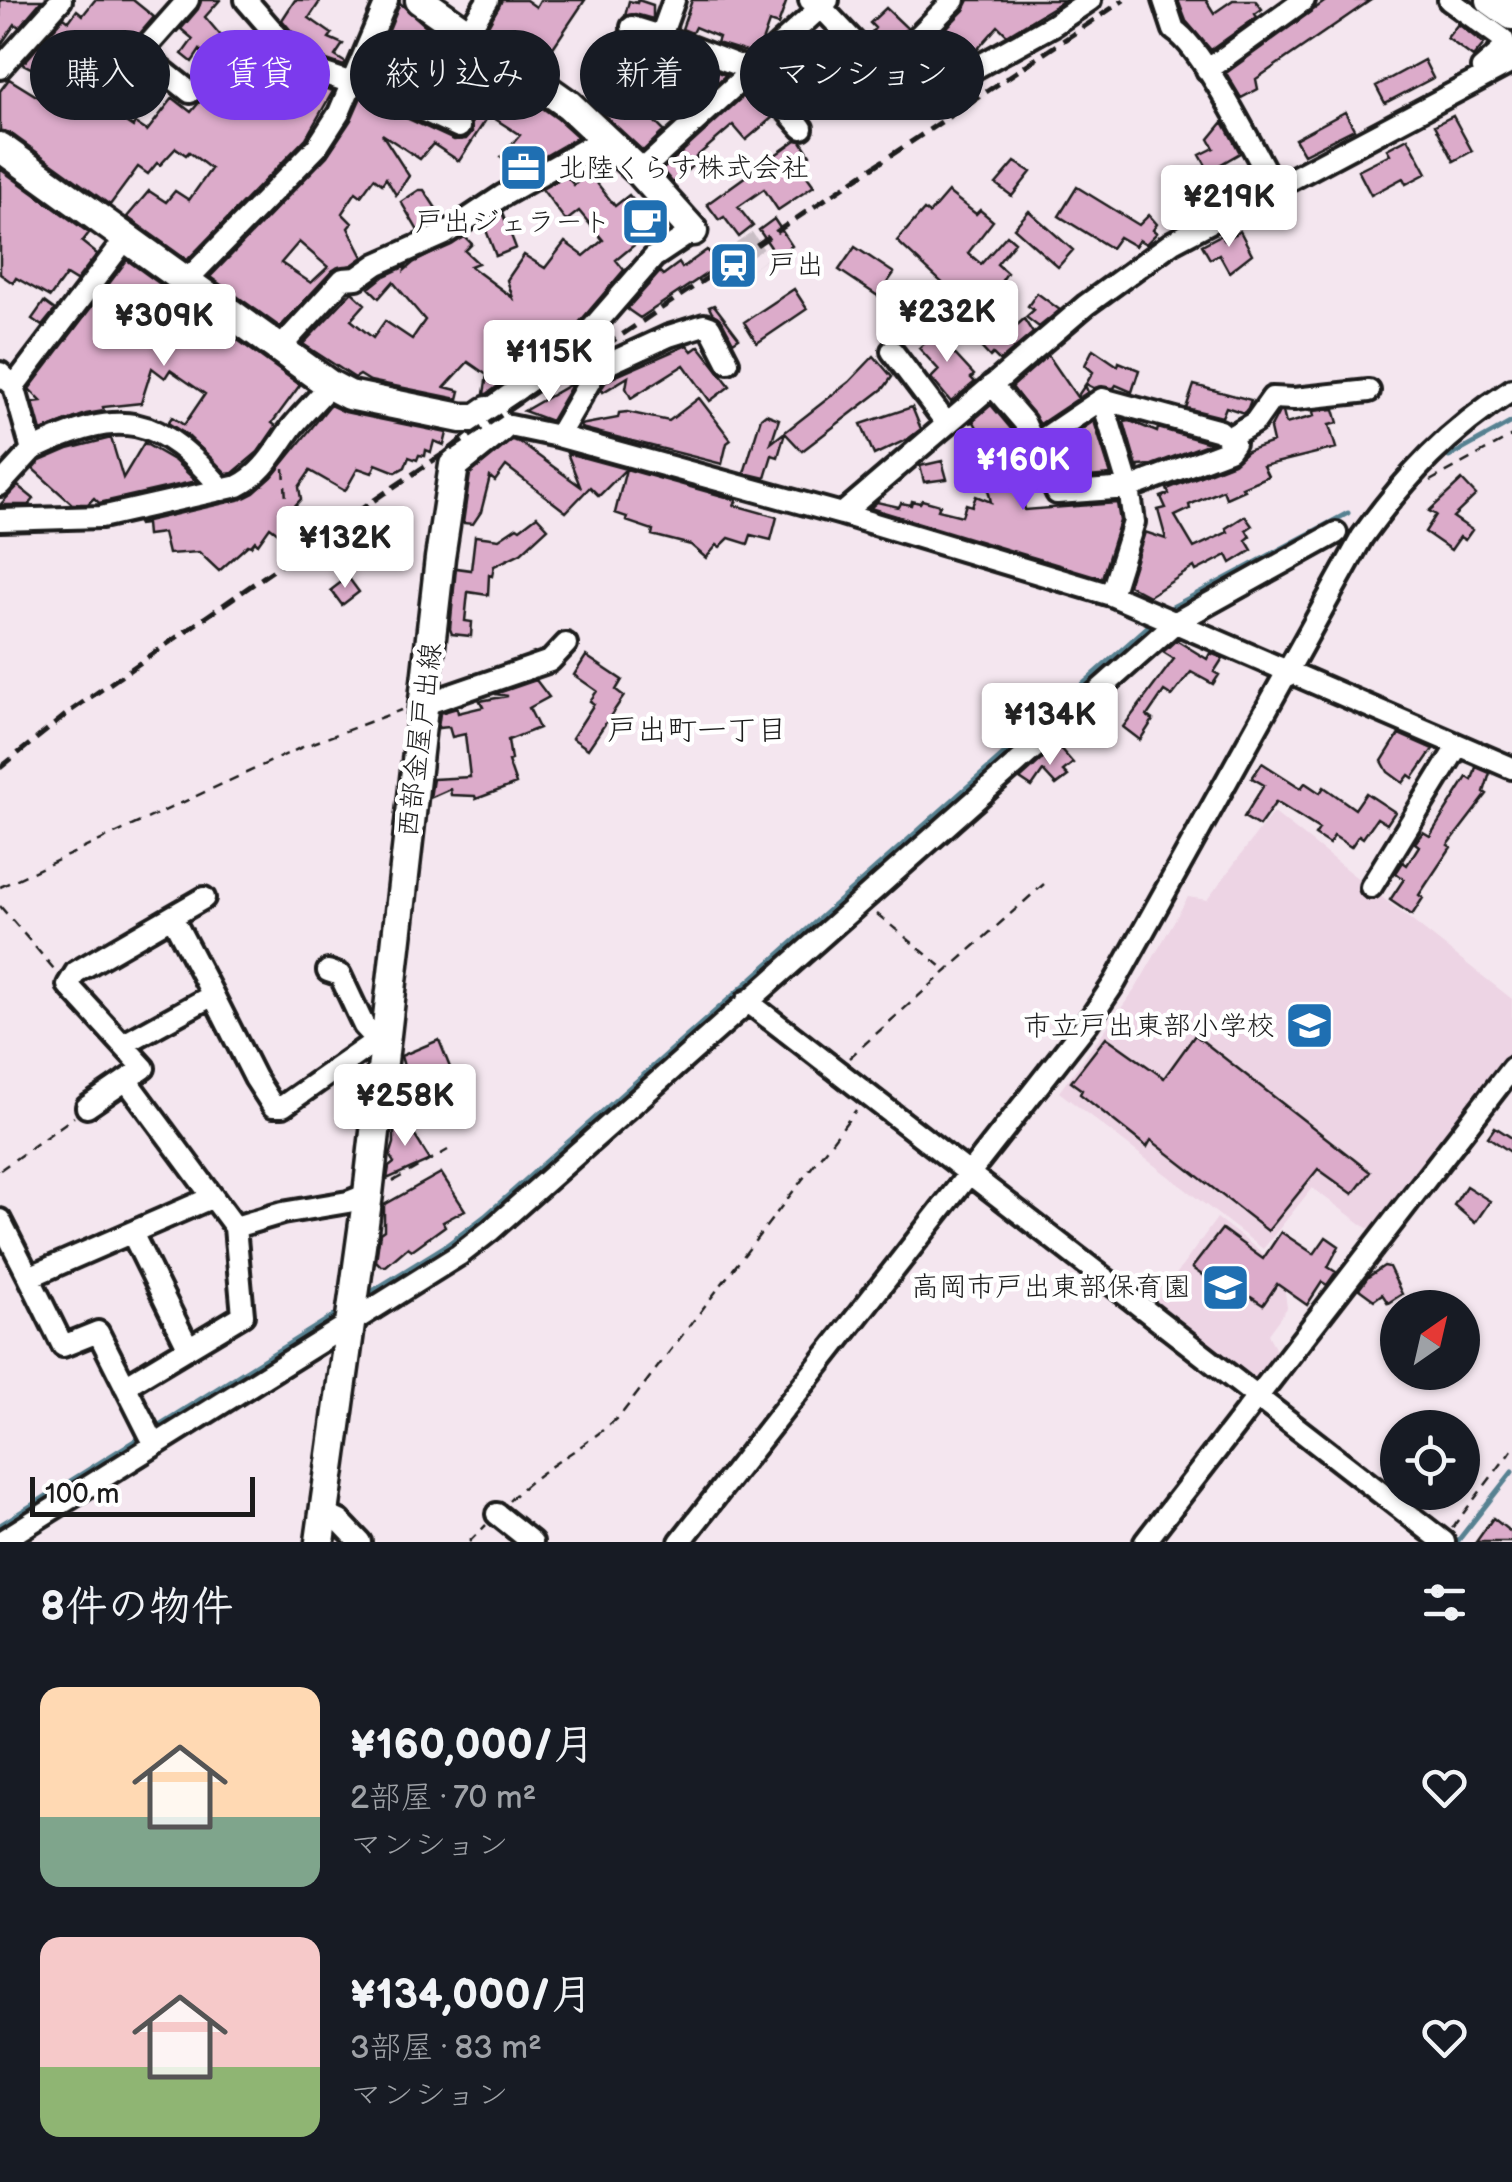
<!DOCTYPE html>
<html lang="ja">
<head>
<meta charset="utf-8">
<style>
  body { margin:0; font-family:"Balsamiq Sans","Klee One",sans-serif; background:#242831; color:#f1f3f6; height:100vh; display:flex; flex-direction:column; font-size:38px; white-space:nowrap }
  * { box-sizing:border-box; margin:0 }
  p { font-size:32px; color:#9ea1a6 }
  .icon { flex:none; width:55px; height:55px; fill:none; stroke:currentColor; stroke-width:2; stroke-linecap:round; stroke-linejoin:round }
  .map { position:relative; height:1542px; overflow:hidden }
  .panel { display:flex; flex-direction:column; background:#171b24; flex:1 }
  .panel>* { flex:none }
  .hud { position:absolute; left:30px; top:30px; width:1000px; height:90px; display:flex; gap:20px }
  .needle { width:65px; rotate:34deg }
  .buttons { position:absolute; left:1380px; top:1290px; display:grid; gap:20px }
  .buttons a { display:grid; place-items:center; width:100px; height:100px; border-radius:50%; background:#171b24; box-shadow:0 2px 8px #0004; font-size:50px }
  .scale { position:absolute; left:30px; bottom:25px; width:225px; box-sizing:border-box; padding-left:10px; border:5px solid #1c1c1c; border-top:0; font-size:28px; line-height:35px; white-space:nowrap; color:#1c1c1c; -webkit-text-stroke:8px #fff; paint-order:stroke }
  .price { position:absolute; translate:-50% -85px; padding:0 22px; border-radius:10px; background:#fff; color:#222; font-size:32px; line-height:65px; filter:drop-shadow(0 2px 5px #0008) }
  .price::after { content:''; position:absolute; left:50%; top:60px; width:30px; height:22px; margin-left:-15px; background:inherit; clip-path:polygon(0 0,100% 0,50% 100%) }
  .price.selected { background:#7c3aed; color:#fff }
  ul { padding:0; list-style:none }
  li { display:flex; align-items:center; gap:30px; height:250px; padding:0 40px }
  li span { display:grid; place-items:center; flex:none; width:280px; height:200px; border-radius:20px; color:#555 }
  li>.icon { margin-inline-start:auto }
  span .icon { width:120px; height:120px; fill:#fffc; stroke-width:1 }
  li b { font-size:42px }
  h2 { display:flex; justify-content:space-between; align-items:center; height:120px; padding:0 40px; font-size:42px }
  .chip { padding:0 35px; border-radius:45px; background:#171b24; box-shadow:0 2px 8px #0004; font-size:35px; line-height:90px }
  .chip.selected { background:#7c3aed; color:#fff }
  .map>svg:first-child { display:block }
  .built { fill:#edd4e4 }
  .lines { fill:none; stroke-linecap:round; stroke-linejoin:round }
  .stream { stroke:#578191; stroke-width:5 }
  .building { fill:#dcabca; stroke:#1c1c1c; stroke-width:2.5; fill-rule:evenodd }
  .minor-tunnel { stroke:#c9bec5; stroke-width:20; stroke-dasharray:20 10; stroke-linecap:butt }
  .minor-casing { stroke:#1c1c1c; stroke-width:28 }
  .major-casing { stroke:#1c1c1c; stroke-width:35 }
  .path { stroke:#1c1c1c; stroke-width:2.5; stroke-dasharray:10 8; stroke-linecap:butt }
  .minor { stroke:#fff; stroke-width:20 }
  .major { stroke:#fff; stroke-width:28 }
  .rail { stroke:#1c1c1c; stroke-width:5; stroke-dasharray:15 8; stroke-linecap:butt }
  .labels { text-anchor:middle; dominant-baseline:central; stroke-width:9; stroke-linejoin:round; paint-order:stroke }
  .poi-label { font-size:28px; fill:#1c1c1c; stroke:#fff; text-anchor:end }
  .street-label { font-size:28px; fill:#1c1c1c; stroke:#fff }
  .neighbourhood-label { font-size:30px; fill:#1c1c1c; stroke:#fff }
</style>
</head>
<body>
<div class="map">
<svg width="1512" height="1542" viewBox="0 0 1512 1542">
  <rect width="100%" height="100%" fill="#f4e6ef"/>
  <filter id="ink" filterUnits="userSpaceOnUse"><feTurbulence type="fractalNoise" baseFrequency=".01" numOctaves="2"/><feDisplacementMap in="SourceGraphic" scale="20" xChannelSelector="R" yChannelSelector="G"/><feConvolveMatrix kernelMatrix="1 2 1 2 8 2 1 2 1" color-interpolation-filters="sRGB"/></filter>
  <g filter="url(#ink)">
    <path class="built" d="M1273 812 1512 999V1053L1376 1227 1367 1228 1312 1188 1263 1249 1059 1092 1136 988 1188 897 1207 900Z
      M1217 1218 1282 1268 1287 1308 1268 1334 1278 1355 1258 1382 1250 1381 1154 1305Z"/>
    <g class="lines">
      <path class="stream" d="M1449 457 1512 422
        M1163 612 1348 513
        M363 1297 447 1245 485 1216 1155 620
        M151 1430 341 1311
        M0 1525 142 1436
        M1457 1542 1512 1472"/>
    </g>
    <path class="building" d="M0 0H42L19 27 15 24 0 46Z
      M95 0H133L154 17 131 44 116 73 94 60 74 86 116 119 118 117 133 127 135 123 147 131 173 98 191 112 202 99H210L221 83 227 87 231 82 236 85 251 65 268 78 260 88 288 109 293 111 312 84 333 91 306 138 187 260 127 217 149 191 166 202 175 191 189 200 211 169 189 152 186 155 176 148 160 165 157 163 148 174 138 167 110 205 10 133 0 130V91L9 79 53 106 69 87 23 64 64 17 69 21 77 10 83 15Z
      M201 0H220L205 17 222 37 203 53 200 50 192 62 182 54 193 39 181 29 198 9Z
      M295 0H321L309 18 332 34 329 38 343 44 335 56 346 63 344 66 312 55 282 20Z
      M502 0H526L536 7 540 0H585L544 61 488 26Z
      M638 0 653 5V19L635 14 625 16 629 1 637 3Z
      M692 0H787L778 25 769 22 762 42 750 53 717 43 719 37 695 27 692 33 682 29Z
      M969 0H1065L1007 35 998 26 975 52 968 46 952 64 947 60 934 75 920 83 905 70 964 10Z
      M1178 0H1206L1214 13 1233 0H1255L1262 9 1255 14 1257 17 1211 50 1186 21Z
      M1327 0H1371L1256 79 1258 89 1241 98 1226 73Z
      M400 3 427 27 426 29 451 43 437 76 481 97 496 75 558 119 578 137 512 175 501 157 520 135 489 115 459 161 433 144 420 159 382 134 409 176 396 195 386 178 382 184 374 178 361 196 356 192 342 213 352 223 348 228 363 257 352 265 333 270 280 327 210 277 327 156 351 120 361 97 454 140 466 139 472 132 471 120 465 114 371 72 390 41 386 38ZM299 242 328 267 311 283 281 263Z
      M886 8 907 28 887 48 872 32 875 28 870 23Z
      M1458 24 1484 44 1473 57 1447 38Z
      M619 31 628 40 726 75 718 82 709 77 702 97 684 113 673 110 681 80 660 72 644 88 663 106 627 94 664 131 643 151 601 112 644 71 610 55Z
      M806 39 842 77 848 72 860 85 840 105 830 95 811 113 771 72Z
      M1424 60 1433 78 1385 103 1376 86Z
      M750 90 773 117 746 140 733 125 696 157 699 160 673 183 662 170Z
      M1345 112 1354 129 1304 154 1295 139Z
      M1453 116 1472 151 1454 161 1435 125Z
      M1223 122 1240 153 1209 171 1200 155 1214 148 1209 139Z
      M1408 138 1427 173 1406 184 1403 178 1371 195 1358 170 1390 154 1387 149Z
      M796 140 801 141 810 155 799 165 814 186 778 210 764 189 738 207 753 226 739 237 724 217 719 220 707 204Z
      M1015 162 1031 172 1012 196 996 184Z
      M0 169 89 233 82 242 97 254 76 281 66 275 50 297 16 278 13 283 0 274Z
      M589 173 615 206 629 195 642 211 647 206 661 222 657 224 662 229 648 241 644 237 616 260 624 270 565 339 515 374 507 369 505 381 487 394H484L487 375 468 362 445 387 460 391 458 399 370 381 360 375 355 378 303 344 352 292 365 304 351 320 373 338 385 321 412 339 425 320 393 282 379 298 369 288 384 276 406 266 405 270 413 263 465 237 472 244 465 251 478 263 470 266 513 298 507 280 524 255 545 268 565 242 584 256 603 240 579 211 566 221 542 189 566 176 574 185Z
      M1077 187 1139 225 1149 215 1157 224 1153 230 1157 233 1146 244 1139 240 1135 246 1119 237 1111 248 1059 216Z
      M419 190H424L443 219 418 231 401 202Z
      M948 192 976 214 980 210 993 221 968 253 981 264 1007 235 1015 242 997 264 1007 273 982 310 1007 334 1024 319 1033 333 1000 361 993 354 990 357 977 343 985 335 963 311 924 321 950 290 897 241 924 210 929 214Z
      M1029 211 1073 250 1058 267 1014 228Z
      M502 212 516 248 496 256 484 225Z
      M774 219 792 246 777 256 759 230Z
      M1240 231 1252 254 1229 272 1219 254 1210 259 1202 245 1221 235 1224 240Z
      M855 247 894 273 878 296 839 270Z
      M707 250 721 264 640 318 627 309 660 272 663 275 679 263 682 268Z
      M127 260 300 385 272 423 276 426 258 452 233 473 227 474 187 435 168 423 172 417 184 425 205 394 170 370 165 378 152 368 141 403 103 407 104 411 86 414 41 431 33 402 41 401 29 389Z
      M794 289 807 309 757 343 744 322Z
      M1037 293 1060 310 1039 327 1026 317 1034 310 1028 306Z
      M44 302 55 310 42 326 32 319Z
      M714 305 739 338 733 342 722 321 712 313 709 307Z
      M937 326 955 346 951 350 974 375 971 378 975 382 951 402 931 378 939 370 919 348 926 342 923 338Z
      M687 345 692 351 699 346 730 386 710 401 684 365 631 398 626 388 628 377 603 392 601 389 607 380Z
      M1093 349 1118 366 1119 362 1139 370 1132 392 1116 385 1114 388H1094L1086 384 1093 372 1085 365Z
      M1048 355 1077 397 1085 385 1088 392 1040 424 1012 387Z
      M874 356 892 377 884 388 802 451 785 433 778 457 772 455 765 478 744 473 761 418 766 414 779 419 771 443 849 382Z
      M573 383 551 421 524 411Z
      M1194 385 1251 400 1248 408 1244 413 1226 407 1222 417 1186 408Z
      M699 398 731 440 727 443 722 464 581 428 580 425 618 418 619 413 627 412 669 421Z
      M330 405 345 412 447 433 444 445 434 441 431 452 426 450 425 456 419 455 417 460 409 457 405 467 396 472 376 464 372 473 358 468 345 491 310 471 299 487 301 499 281 521 285 523 278 533 270 527 258 544 255 541 251 546 248 545 219 571 199 552 168 554 163 533 147 535 146 524 139 525 138 523 242 499 254 493 272 477Z
      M991 405 1012 430 1036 480 1020 487 1025 510 1117 503 1120 521 1102 578 870 508 877 502 899 507 901 503 911 505 912 501 920 503 922 500 940 505 938 510 962 516 966 504 972 506 976 496 991 502 987 485 1006 481 974 422 970 423Z
      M912 407 921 429 908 439 874 455 861 424Z
      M1334 409 1338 423 1329 425 1336 448 1263 466 1268 476 1242 487 1244 490 1226 498 1223 490 1189 505 1190 509 1175 516 1194 548 1228 532 1226 528 1245 516 1252 526 1246 530 1250 537 1246 540 1252 550 1231 563 1227 555 1196 571 1194 567 1149 596 1128 585 1145 532 1166 539 1158 510 1166 508 1161 497 1169 494 1167 489 1234 463 1247 451 1273 442 1270 429 1279 412H1283L1286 424 1314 416 1313 411Z
      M1094 421 1111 475 1065 479 1052 449Z
      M1130 421 1157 432 1158 428 1210 443 1152 465 1139 466 1138 470 1124 422Z
      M111 438 123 478 144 443 175 461 196 481 99 503 94 498 88 504H72L33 469 40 461 68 449Z
      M512 440 519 442 580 486 567 453 626 469 599 496 590 487 566 512 506 466 495 481 490 477 481 512 473 524 463 523 470 474Z
      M942 461 947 479 924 482 920 466Z
      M626 469 737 500 734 505 777 517 771 540 751 535 748 544 729 538 720 547 717 545 706 558 691 545 652 535 653 530 626 521 627 517 615 513Z
      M1462 480 1476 495 1453 517 1472 530 1465 540 1460 537 1451 550 1425 532 1436 515 1429 511Z
      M18 486 34 499 29 505H0Z
      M537 516 548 528 521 553 494 566 492 576 489 575 488 595 468 592 465 621 472 622 471 636 452 634 450 629 456 568 471 570 475 536 499 539 517 527 520 529Z
      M348 577 359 592 342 605 331 590Z
      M1176 640 1207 659 1210 653 1223 658 1214 672 1219 675 1213 684 1191 672 1172 696 1164 691 1147 716 1153 720 1140 740 1123 727 1174 659 1163 652Z
      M586 656 622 680 616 690 624 696 588 749 572 738 594 704 590 701 597 691 574 675Z
      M536 680 549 697 529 708 539 728 508 740 511 760 508 761 516 784 476 799 475 796 451 795 450 789 430 798 433 779 470 777 465 734 452 737 449 727 438 728 440 713 457 708 458 713 483 707 480 701 508 696 495 694Z
      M1399 734 1433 749 1413 778 1409 775 1403 783 1388 772 1382 761Z
      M1061 742 1059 747 1073 763 1063 771 1068 776 1056 785 1043 771 1032 787 1020 779Z
      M1262 763 1301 788 1305 783 1320 793 1324 787 1355 809 1366 793 1395 812 1387 824 1377 818 1363 838 1359 835 1351 847 1334 836 1329 844 1315 835 1319 829 1276 802 1259 826 1244 817 1264 785 1252 778Z
      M1476 767 1490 773 1484 792 1487 794 1448 845 1451 847 1419 895 1423 898 1412 915 1390 900 1404 879 1396 873 1403 862 1407 865 1419 846 1415 843 1423 832 1430 836 1467 777 1472 780Z
      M1195 1035 1370 1172 1353 1194 1318 1169 1268 1231 1151 1140 1147 1147 1080 1094 1082 1090 1071 1082 1106 1037 1164 1078Z
      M439 1040 453 1075 434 1083 430 1073 413 1080 409 1072 406 1073 401 1056Z
      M401 1114 430 1160 387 1179 389 1167 394 1163 390 1156 394 1143V1118Z
      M1495 1127 1512 1138V1153L1488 1137Z
      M441 1173 465 1210 443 1222 445 1226 412 1250 408 1247 386 1266H381L376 1261 380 1233 384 1230V1205Z
      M1466 1186 1490 1201 1475 1223 1454 1205Z
      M1222 1229 1263 1259 1281 1232 1314 1254 1326 1237 1339 1246 1328 1267 1336 1272 1327 1285 1322 1282 1307 1305 1277 1284 1263 1305 1243 1292 1241 1295 1232 1289 1229 1294 1192 1268Z
      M1384 1266 1389 1267 1402 1294 1388 1303 1382 1294 1374 1300 1359 1289 1368 1277Z
      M1493 1518 1512 1533V1542H1476Z"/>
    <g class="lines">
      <path class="minor-tunnel" d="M744 238 761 263"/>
      <defs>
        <path id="minor" d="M188 0 141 53 190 92
          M246 0 304 67 352 83
          M674 0 661 36 751 70 802 128
          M828 0 821 7 912 103 1053 25 1090 0
          M1164 0 1174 30C1204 49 1255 153 1275 189
          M1449 0 1503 39 1506 47 1482 68 1484 73
          M632 27 661 36
          M467 33 488 0
          M0 68 61 0
          M1207 70 1304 0
          M883 72 954 0
          M354 79 459 127
          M640 172 821 7 810 0
          M187 280 317 147 339 113 387 0
          M280 348 343 279 357 278 377 264 445 234 502 196 605 138
          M892 351 947 424
          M0 373 14 386 32 450C121 407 158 414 223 490
          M992 385 1024 422 1057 493 1129 488 1229 450 1234 443 1220 431 1102 399 1034 445
          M14 386 127 237
          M1102 399 1129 488 1134 522 1111 595
          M487 411 574 349 654 257 693 231
          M500 428 510 426 558 436 842 514 1111 595 1512 768
          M558 436 597 369 669 336 704 325 710 327 728 362
          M1228 438 1255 422 1272 398 1294 399 1369 391
          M0 485 32 450
          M842 514 1086 305 1173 242 1512 62
          M0 520 101 517 238 486C264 473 275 450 292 427 304 412 318 399 330 385
          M425 704 550 661 566 644
          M1371 887 1457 747
          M328 971 340 975 364 1026 377 1040
          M213 995 255 1078 273 1106H283L377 1040 385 1041
          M747 1001 1444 1542
          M124 1044 213 995 172 917
          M126 1080 235 1227 282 1213 348 1202 368 1194
          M87 1107 144 1068 68 985 76 972 204 898
          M0 1220 29 1277
          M132 1233 188 1347
          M125 1386 243 1315 235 1227
          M155 1445 98 1332 63 1346 29 1277 213 1197
          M325 1514 340 1521 360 1542
          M497 1514 532 1542
          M0 1542 459 1255 491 1230 1176 622 1336 533
          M680 1542 1088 1022 1115 982 1362 537C1406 476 1448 431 1512 390
          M1145 1542 1512 1068"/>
        <path id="major" d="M420 0 569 105 640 172 693 231
          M1491 0 1512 15
          M0 147 330 385 349 395 461 418H477L487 411 500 428 454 465 440 558 368 1194 320 1542"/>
      </defs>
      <use href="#minor" class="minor-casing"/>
      <use href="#major" class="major-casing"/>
      <path class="path" d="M284 468 289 548
        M1430 481 1512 436
        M0 887 300 748 401 710
        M0 906 54 969
        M877 914 947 971
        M849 1058 1044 884
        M0 1170 74 1117
        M393 1181 448 1150
        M509 1501C543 1465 589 1447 623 1412L856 1110
        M1452 1528 1512 1450
        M469 1542 486 1525"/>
      <use href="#minor" class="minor"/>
      <use href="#major" class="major"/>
      <path class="rail" d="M0 768 72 710 383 494 1124 0"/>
    </g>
  </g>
  <defs>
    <symbol id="office-square" viewBox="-11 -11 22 22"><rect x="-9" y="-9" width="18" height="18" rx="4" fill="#1f6fb2" stroke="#fff"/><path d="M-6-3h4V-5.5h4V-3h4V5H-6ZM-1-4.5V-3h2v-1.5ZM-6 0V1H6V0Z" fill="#fff"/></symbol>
    <symbol id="cafe-square" viewBox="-11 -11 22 22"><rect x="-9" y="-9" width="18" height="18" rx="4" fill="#1f6fb2" stroke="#fff"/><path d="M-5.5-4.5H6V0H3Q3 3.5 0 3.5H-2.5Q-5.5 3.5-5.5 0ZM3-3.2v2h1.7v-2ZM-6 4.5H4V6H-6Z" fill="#fff"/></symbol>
    <symbol id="station-square" viewBox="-11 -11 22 22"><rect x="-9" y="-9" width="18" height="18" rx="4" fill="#1f6fb2" stroke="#fff"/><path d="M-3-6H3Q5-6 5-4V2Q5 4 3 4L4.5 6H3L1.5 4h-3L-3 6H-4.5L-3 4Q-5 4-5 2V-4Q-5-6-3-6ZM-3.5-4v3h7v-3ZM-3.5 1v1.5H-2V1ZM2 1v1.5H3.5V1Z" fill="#fff"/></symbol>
    <symbol id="school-square" viewBox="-11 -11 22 22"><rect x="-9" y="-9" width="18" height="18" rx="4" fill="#1f6fb2" stroke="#fff"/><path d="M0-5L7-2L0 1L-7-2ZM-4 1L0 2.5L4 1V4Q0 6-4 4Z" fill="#fff"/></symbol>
  </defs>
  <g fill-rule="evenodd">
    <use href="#office-square" x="496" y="140" width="55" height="55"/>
    <use href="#cafe-square" x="618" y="194" width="55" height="55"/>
    <use href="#station-square" x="706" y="238" width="55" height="55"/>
    <use href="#school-square" x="1282" y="998" width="55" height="55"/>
    <use href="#school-square" x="1198" y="1260" width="55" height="55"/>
  </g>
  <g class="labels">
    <g class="poi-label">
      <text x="558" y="168" text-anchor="start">北陸くらす株式会社</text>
      <text x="611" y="222">戸出ジェラート</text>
      <text x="768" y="265" text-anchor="start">戸出</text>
      <text x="1275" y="1026">市立戸出東部小学校</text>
      <text x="1191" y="1287">高岡市戸出東部保育園</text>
    </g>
    <g class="street-label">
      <text transform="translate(420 740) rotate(-83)">西部金屋戸出線</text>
    </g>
    <g class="neighbourhood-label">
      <text x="697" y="731">戸出町一丁目</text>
    </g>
  </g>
</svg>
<div class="buttons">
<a><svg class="needle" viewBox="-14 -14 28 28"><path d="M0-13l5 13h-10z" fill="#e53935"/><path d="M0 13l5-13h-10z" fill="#9ea1a6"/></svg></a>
<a><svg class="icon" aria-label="locate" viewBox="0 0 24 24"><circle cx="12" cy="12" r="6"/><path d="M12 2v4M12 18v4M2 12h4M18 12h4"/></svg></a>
</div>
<div class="scale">100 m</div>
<b class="price" style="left:1229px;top:250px">¥219K</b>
<b class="price" style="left:947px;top:365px">¥232K</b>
<b class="price" style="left:164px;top:369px">¥309K</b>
<b class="price" style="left:549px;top:405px">¥115K</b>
<b class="price selected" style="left:1023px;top:513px">¥160K</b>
<b class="price" style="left:345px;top:591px">¥132K</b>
<b class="price" style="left:1050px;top:768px">¥134K</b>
<b class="price" style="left:405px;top:1149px">¥258K</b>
<div class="hud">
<a class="chip">購入</a>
<a class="chip selected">賃貸</a>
<a class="chip">絞り込み</a>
<a class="chip">新着</a>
<a class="chip">マンション</a>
</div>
</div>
<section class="panel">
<h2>8件の物件<svg class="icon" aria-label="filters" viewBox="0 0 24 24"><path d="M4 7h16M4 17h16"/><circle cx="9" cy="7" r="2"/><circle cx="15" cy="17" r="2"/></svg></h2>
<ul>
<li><span style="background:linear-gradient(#ffd9b3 65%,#7fa58c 0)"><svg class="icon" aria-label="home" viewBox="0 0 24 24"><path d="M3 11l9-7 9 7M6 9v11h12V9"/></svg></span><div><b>¥160,000/月</b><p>2部屋 · 70 m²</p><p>マンション</p></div><svg class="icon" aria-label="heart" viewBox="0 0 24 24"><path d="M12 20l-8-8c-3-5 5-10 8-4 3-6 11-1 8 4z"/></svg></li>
<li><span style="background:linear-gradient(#f6c9c9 65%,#8fb573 0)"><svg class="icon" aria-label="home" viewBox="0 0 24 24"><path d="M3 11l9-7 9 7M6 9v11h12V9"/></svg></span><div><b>¥134,000/月</b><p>3部屋 · 83 m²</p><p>マンション</p></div><svg class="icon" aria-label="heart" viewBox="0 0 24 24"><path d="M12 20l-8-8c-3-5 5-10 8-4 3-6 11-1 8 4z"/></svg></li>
</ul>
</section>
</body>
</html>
